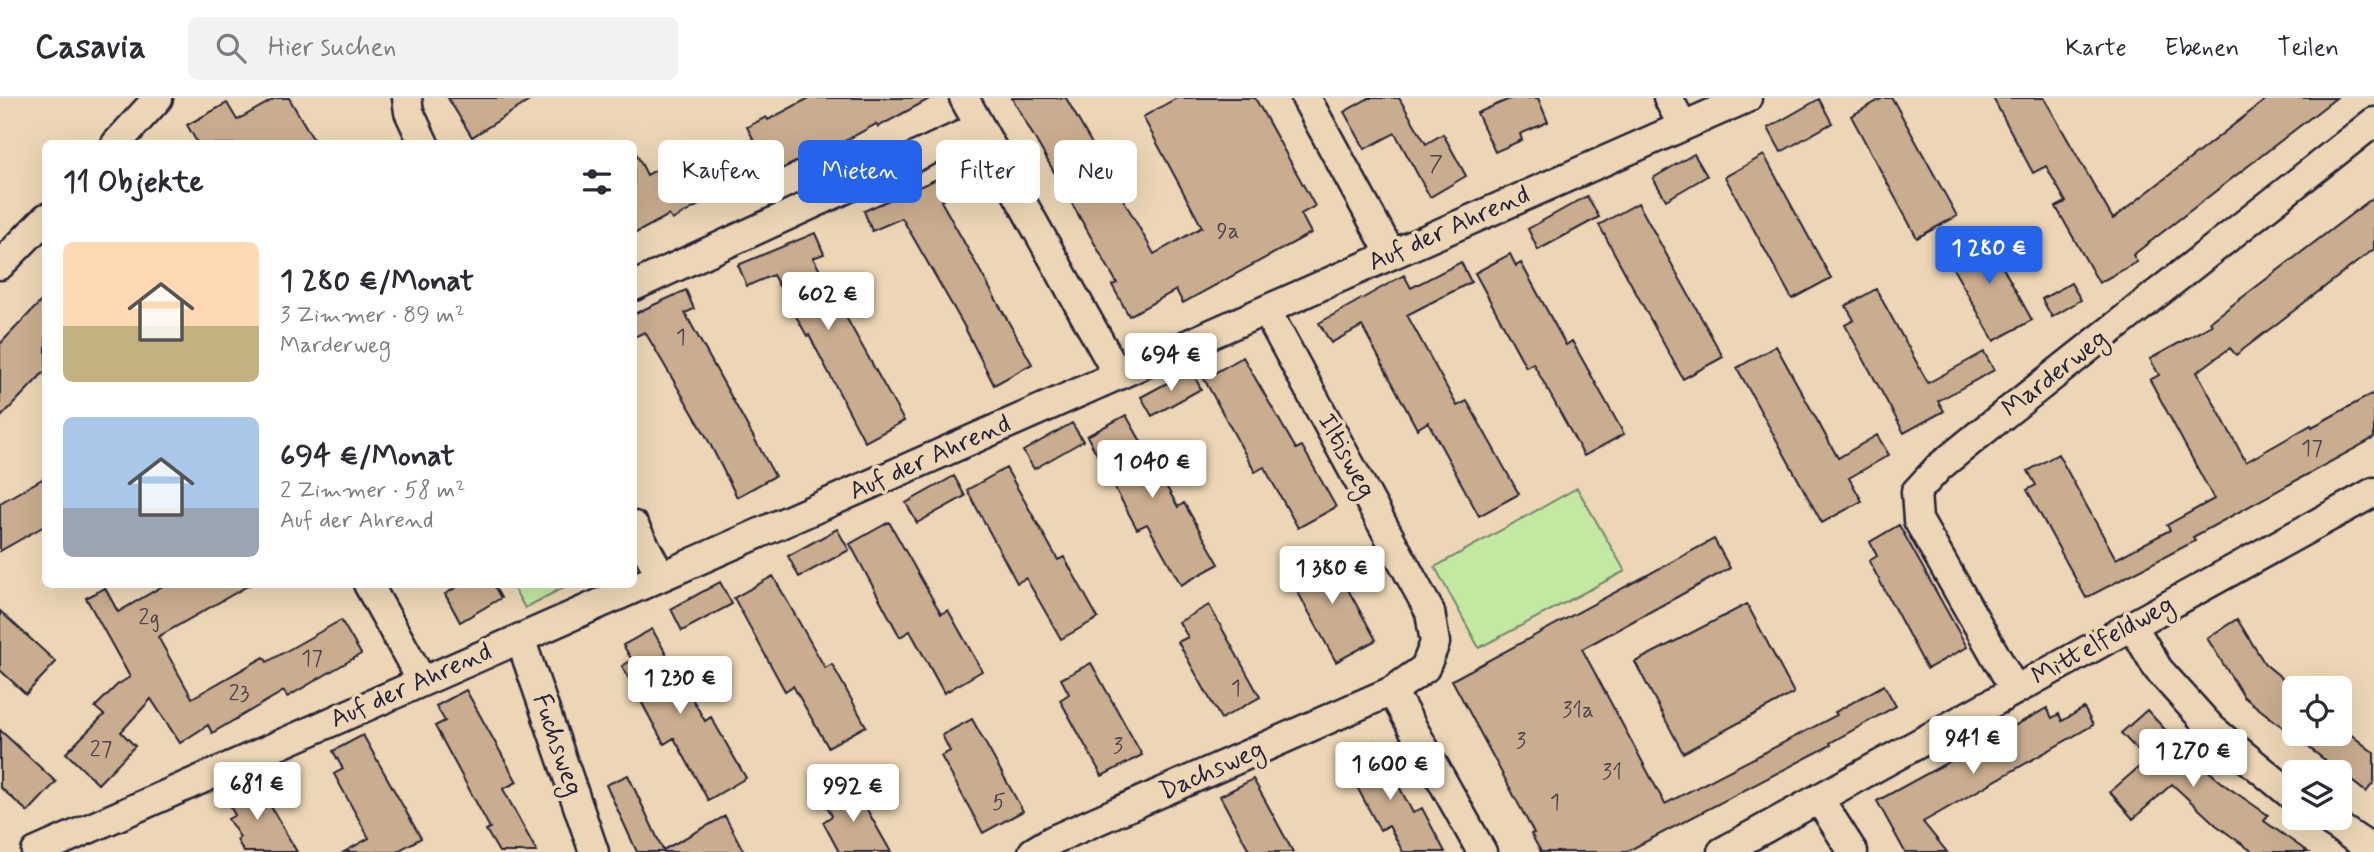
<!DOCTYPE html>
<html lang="de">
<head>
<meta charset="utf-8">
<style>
  body { margin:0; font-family:Mynerve,sans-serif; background:#f2f2f3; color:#2b2b33; height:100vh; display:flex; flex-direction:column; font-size:26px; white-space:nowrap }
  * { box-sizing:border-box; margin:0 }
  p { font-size:23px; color:#7c7c81 }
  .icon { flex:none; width:38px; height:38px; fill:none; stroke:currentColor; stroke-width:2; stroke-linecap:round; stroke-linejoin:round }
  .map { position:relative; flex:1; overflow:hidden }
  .details { position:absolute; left:42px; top:42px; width:595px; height:448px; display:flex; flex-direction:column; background:#fff; border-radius:10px; box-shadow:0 7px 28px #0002 }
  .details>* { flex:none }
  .guide { position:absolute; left:658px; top:42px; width:665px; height:63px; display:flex; gap:14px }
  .tools { position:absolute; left:2282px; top:578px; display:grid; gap:14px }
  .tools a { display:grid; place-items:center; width:70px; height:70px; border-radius:10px; background:#fff; box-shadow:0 7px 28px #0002; font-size:35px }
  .price { position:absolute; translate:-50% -60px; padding:0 16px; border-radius:7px; background:#fff; color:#222; font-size:23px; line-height:46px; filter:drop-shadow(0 2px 4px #0008) }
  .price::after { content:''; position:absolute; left:50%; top:42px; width:21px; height:16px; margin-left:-10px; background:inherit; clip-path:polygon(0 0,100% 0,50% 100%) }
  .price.active { background:#2563eb; color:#fff }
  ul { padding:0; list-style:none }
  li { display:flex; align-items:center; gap:21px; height:175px; padding:0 21px }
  li span { display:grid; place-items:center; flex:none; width:196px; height:140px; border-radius:10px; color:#555 }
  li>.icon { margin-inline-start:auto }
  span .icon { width:84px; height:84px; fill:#fffc; stroke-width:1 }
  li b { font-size:30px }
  h2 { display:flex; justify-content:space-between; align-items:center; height:84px; padding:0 21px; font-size:30px }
  .tag { padding:0 24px; border-radius:10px; background:#fff; box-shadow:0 7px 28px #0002; font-size:24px; line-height:63px }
  .tag.active { background:#2563eb; color:#fff }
  header { display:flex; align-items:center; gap:42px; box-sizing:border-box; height:98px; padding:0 35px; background:#fff; border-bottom:2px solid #e1e1e2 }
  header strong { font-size:33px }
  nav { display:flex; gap:38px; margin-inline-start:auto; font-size:24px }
  .search { width:490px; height:63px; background:#f2f2f3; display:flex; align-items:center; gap:18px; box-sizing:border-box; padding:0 24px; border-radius:10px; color:#7c7c81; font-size:26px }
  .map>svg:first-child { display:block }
  .green { fill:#c2e8a2; stroke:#72856e; stroke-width:2 }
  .building { fill:#caad8e; stroke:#22223b; stroke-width:2 }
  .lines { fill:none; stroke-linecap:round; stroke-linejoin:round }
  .minor-casing { stroke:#22223b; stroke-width:33 }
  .minor { stroke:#ecd6b5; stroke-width:28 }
  .labels { text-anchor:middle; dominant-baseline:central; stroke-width:7; stroke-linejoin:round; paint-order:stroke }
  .number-label { font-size:23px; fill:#4c4550 }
  .street-label { font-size:26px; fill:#22223b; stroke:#ecd6b5 }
</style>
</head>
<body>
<header>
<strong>Casavia</strong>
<div class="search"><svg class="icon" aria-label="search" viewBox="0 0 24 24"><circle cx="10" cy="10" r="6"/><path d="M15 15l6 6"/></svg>Hier suchen</div>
<nav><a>Karte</a><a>Ebenen</a><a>Teilen</a></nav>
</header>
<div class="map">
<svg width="2374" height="754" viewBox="0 0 2374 754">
  <rect width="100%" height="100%" fill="#ecd6b5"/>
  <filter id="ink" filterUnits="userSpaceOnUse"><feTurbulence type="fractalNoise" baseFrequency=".0143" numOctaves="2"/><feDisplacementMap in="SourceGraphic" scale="14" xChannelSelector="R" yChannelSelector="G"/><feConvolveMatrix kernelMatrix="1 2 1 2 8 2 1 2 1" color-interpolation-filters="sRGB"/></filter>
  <g filter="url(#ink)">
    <path class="green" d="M1577 390 1625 473 1479 550 1435 469Z
      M512 487H568L525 510Z"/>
    <path class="building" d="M276 0H289L316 46H198L187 27 227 5 237 22Z
      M448 0H534L472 39Z
      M809 0H931L878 29 876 26 834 49 832 46 745 89 728 59 755 44 747 29 766 19 768 22Z
      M1012 0H1066L1154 156 1202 129 1143 19 1177 0H1255L1315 108 1301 116 1311 135 1183 205 1176 192 1129 218 1112 187 1117 185Z
      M1369 0H1399L1426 46 1443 36 1466 78 1430 99 1395 35 1365 51 1344 14Z
      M1512 0H1538L1548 24 1520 36 1522 42 1495 54 1477 15Z
      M1883 0H1892L1957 118 1917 140 1851 18Z
      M1993 0H2044L2113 121 2268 0H2336L2133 157 2137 164 2099 185 2056 109 2066 104 2046 68 2033 75Z
      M1819 1 1832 25 1781 54 1768 30Z
      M634 51 647 77 690 54 710 90 694 99 699 107 672 122 669 117 634 136Z
      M1694 56 1707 78 1666 102 1653 80Z
      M1764 57 1831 180 1792 201 1725 79Z
      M939 80 948 100 941 103 1032 266 994 287 963 226 902 120 872 133 864 113Z
      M1587 98 1599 119 1538 152 1528 131Z
      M2374 99V151L2236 257 2230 250 2197 274 2246 364 2311 327 2312 329 2374 295V340L2193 439 2195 443 2086 500 2027 392 2036 387 2028 373 2058 356 2116 461 2170 432 2167 427 2214 401 2150 282 2159 277 2150 261 2212 227 2210 224Z
      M1638 105 1723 259 1683 281 1599 127Z
      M1981 130 2032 222 1994 243 1951 167 1960 162 1952 146Z
      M815 135 824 156 813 160 904 323 865 344 809 237 807 238 773 177 747 188 738 167Z
      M1510 156 1516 168 1521 165 1566 247 1572 243 1624 336 1584 358 1533 265 1526 269 1475 175Z
      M1461 164 1471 184 1407 217 1457 308 1467 303 1519 396 1479 418 1428 324 1417 331 1362 228 1331 245 1319 225 1404 177 1411 190Z
      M2071 185 2081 202 2052 219 2042 201Z
      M1876 191 1928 285 1984 254 1994 272 1938 303 1944 313 1904 335 1845 227 1854 222 1846 208Z
      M686 192 694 211 685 215 775 378 737 399 706 338 645 234 634 239V216Z
      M46 198V272L0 320V246Z
      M1776 248 1838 360 1877 337 1889 357 1849 380 1862 403 1822 425 1737 270Z
      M1243 259 1296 351 1302 348 1336 409 1298 430 1264 369 1255 374 1204 281Z
      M1191 272 1201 291 1152 318 1141 299Z
      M1126 317 1178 409 1184 405 1219 466 1181 487 1147 426 1137 431 1087 338Z
      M1072 325 1083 343 1034 371 1023 353Z
      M1006 370 1058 462 1064 459 1098 520 1061 541 1026 480 1017 485 967 392Z
      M954 378 965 398 917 425 906 405Z
      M46 379V427L0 453V405Z
      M889 424 941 516 948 512 982 573 944 595 910 533 900 539 850 446Z
      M1899 427 1967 549 1927 571 1869 463 1877 458 1870 444Z
      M837 431 849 452 799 479 788 458Z
      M1714 441 1730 470 1582 551 1665 706 1837 617 1835 614 1884 587 1896 608 1830 645 1831 647 1626 754H1541L1531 736 1534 735 1452 582Z
      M1325 450 1376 542 1336 564 1294 487 1303 482 1295 467Z
      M773 478 825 570 832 566 866 628 828 649 793 588 785 593 734 500Z
      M720 484 732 506 682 533 671 511Z
      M166 486H251L158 539 192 600 264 559 267 564 341 522 361 556 287 599 284 593 212 635 208 627 180 645 151 601 121 634 135 648 98 686 66 655 104 617 95 609 117 587 130 579 86 500 105 490 118 514Z
      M462 486H493L501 500 460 524 445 496Z
      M1747 506 1794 595 1683 655 1635 564Z
      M1209 507 1260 599 1221 621 1178 544 1188 539 1179 524Z
      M0 513 56 564 26 596 0 572Z
      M2237 521 2265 566 2294 590V635H2349L2374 655V684L2366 694 2244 599 2207 540Z
      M652 531 705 623 711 619 746 680 708 702 674 640 664 646 622 568 632 562 623 547Z
      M1091 565 1142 657 1102 678 1060 602 1069 596 1061 581Z
      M466 592 517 684 503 691 537 754H499L486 732 490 730 435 628 445 623 436 608Z
      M2047 610 2052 620 2059 616 2062 623 2084 610 2093 627 1923 724 1947 754H1905L1877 703Z
      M2147 612 2183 651 2226 688 2268 717 2264 723 2308 754H2253L2216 727 2172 686 2133 721 2110 694 2147 662 2121 635Z
      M972 621 1023 713 983 735 941 658 950 653 942 637Z
      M0 632 56 684 28 714 0 689Z
      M363 637 421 740 396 754H344L369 740 334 676 343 671 333 653Z
      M1375 643 1413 715 1422 710 1445 754H1403L1389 728 1380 732 1342 661Z
      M628 677 663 752 725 718 744 754H637L606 687Z
      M1253 681 1266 704 1293 754H1250L1220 698Z
      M257 683 274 714 297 754H244L237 742 240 739 228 721 235 717 225 700Z
      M854 687 870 717 891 754H839L823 724 832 718 824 703Z"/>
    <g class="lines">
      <defs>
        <path id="minor" d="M407 0 409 14 424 46
          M964 0 1118 277
          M1306 0 1391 156
          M1668 0 1683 28
          M116 46 158 0
          M0 167 46 120
          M634 188 980 29
          M1266 212 1430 514 1435 545 1425 570 1392 593 1482 754
          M634 428 661 478
          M368 486 422 583
          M2132 527 2158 571 2212 631 2294 699
          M520 540 594 754
          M2015 592 1918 422 1916 394 1939 369 1977 338 2374 24
          M1819 701 1853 754
          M2323 719 2374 753
          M36 754 1747 0
          M1033 754 1053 742 1392 593
          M1722 754 2374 394"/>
      </defs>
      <use href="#minor" class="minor-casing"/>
      <use href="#minor" class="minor"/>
    </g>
  </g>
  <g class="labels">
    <g class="number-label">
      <text x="1436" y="67">7</text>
      <text x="1228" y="134">9a</text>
      <text x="681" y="240">1</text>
      <text x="2312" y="351">17</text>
      <text x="149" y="520">2g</text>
      <text x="312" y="561">17</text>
      <text x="1236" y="591">1</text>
      <text x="239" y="596">23</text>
      <text x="1578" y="613">31a</text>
      <text x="1521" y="644">3</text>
      <text x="1118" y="649">3</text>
      <text x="101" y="652">27</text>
      <text x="1612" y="675">31</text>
      <text x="999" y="705">5</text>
      <text x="1555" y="705">1</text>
    </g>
    <g class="street-label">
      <text transform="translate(1449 131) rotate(-24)">Auf der Ahrend</text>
      <text transform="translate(2055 276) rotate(-38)">Marderweg</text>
      <text transform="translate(1346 358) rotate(61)">Iltisweg</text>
      <text transform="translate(930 360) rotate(-24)">Auf der Ahrend</text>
      <text transform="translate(2103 543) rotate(-29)">Mittelfeldweg</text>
      <text transform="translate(411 588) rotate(-24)">Auf der Ahrend</text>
      <text transform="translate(557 647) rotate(71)">Fuchsweg</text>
      <text transform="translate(1212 673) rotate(-24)">Dachsweg</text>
    </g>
  </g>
</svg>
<div class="tools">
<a><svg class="icon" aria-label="locate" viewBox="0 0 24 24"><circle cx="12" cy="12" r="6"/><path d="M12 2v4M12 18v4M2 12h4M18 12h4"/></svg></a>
<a><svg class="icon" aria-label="layers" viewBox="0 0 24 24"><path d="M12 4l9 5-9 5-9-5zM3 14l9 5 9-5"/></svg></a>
</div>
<b class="price active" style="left:1989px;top:188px">1 280 €</b>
<b class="price" style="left:828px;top:234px">602 €</b>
<b class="price" style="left:1171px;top:295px">694 €</b>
<b class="price" style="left:1152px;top:402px">1 040 €</b>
<b class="price" style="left:1332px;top:508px">1 380 €</b>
<b class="price" style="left:680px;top:618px">1 230 €</b>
<b class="price" style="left:1973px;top:678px">941 €</b>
<b class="price" style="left:2193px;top:691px">1 270 €</b>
<b class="price" style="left:1390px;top:704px">1 600 €</b>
<b class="price" style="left:257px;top:724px">681 €</b>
<b class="price" style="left:853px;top:726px">992 €</b>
<div class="guide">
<a class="tag">Kaufen</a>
<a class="tag active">Mieten</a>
<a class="tag">Filter</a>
<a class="tag">Neu</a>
</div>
<section class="details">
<h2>11 Objekte<svg class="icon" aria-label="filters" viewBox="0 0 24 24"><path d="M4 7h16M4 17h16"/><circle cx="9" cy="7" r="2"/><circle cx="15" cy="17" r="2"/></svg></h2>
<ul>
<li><span style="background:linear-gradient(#ffd9b3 60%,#c2b280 0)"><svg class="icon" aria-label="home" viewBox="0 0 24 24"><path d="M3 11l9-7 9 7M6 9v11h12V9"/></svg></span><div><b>1 280 €/Monat</b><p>3 Zimmer · 89 m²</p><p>Marderweg</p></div></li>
<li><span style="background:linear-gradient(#a9c7e8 65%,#9aa5b1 0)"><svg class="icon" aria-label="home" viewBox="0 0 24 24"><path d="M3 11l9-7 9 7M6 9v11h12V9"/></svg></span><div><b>694 €/Monat</b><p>2 Zimmer · 58 m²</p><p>Auf der Ahrend</p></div></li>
</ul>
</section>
</div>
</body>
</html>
